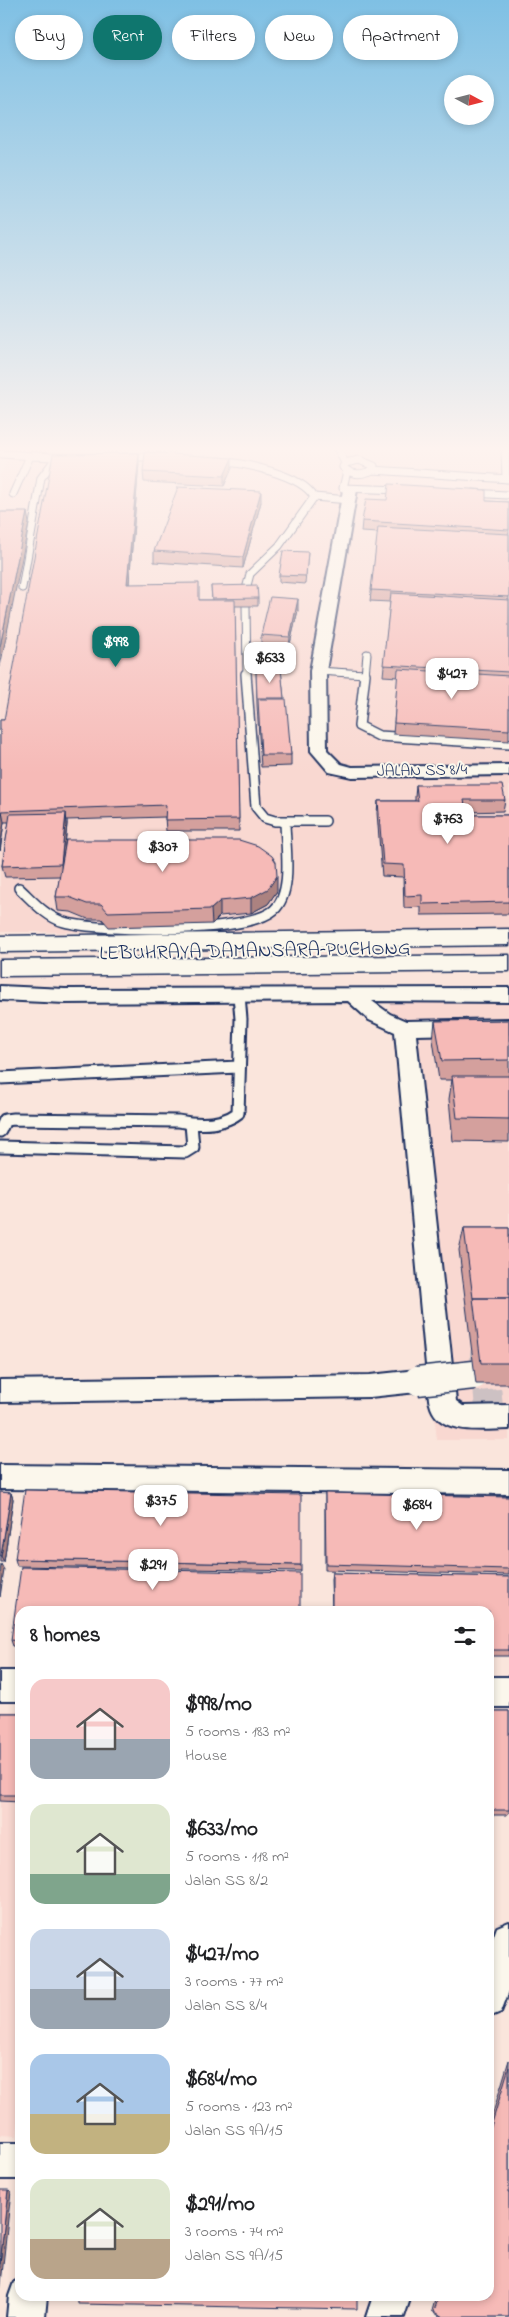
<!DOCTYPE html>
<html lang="en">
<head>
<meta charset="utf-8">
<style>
  body { margin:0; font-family:"Indie Flower",sans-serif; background:#f6f6f6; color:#202124; height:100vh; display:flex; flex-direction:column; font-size:19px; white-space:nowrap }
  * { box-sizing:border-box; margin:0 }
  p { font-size:16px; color:#757577 }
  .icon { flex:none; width:28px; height:28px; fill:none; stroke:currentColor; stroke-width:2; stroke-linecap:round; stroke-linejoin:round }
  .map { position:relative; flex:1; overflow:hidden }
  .drawer { position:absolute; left:15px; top:1606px; width:479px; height:695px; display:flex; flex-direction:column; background:#fff; border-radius:15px; box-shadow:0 2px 8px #0003 }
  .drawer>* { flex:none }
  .hud { position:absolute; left:15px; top:15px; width:480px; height:45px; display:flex; gap:10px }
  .needle { width:32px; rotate:97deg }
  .tools { position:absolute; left:444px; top:75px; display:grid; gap:10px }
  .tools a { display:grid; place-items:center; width:50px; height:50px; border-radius:50%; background:#fff; box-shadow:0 2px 8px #0003; font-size:25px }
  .price { position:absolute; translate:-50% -42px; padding:0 11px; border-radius:10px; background:#fff; color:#222; font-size:16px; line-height:32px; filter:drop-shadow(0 1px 2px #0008) }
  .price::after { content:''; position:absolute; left:50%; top:30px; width:15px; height:11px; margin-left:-8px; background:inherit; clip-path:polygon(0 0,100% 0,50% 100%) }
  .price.active { background:#0f766e; color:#fff }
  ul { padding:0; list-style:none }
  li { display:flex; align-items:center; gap:15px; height:125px; padding:0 15px }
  li span { display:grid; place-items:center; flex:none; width:140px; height:100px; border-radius:15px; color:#555 }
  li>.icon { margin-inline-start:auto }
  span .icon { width:60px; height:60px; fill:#fffc; stroke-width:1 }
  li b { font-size:21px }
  h2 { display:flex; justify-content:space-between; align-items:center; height:60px; padding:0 15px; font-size:21px }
  .tag { padding:0 18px; border-radius:22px; background:#fff; box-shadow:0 2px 8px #0003; font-size:18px; line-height:45px }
  .tag.active { background:#0f766e; color:#fff }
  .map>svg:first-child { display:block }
  .built { fill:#f9d8d1 }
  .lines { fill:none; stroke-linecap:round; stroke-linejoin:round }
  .street-tunnel { stroke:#cdc1c3; stroke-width:28; stroke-dasharray:28 14; stroke-linecap:butt }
  .lane-far2-casing { stroke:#1b2f5e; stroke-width:9 }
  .lane-far1-casing { stroke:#1b2f5e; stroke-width:12 }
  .lane-casing { stroke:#1b2f5e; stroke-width:15 }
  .street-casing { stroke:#1b2f5e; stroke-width:4 }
  .highway-casing { stroke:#1b2f5e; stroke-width:3 }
  .lane-far2 { stroke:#fbf7ec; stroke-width:7 }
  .lane-far1 { stroke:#fbf7ec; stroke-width:9 }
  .lane { stroke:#fbf7ec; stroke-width:11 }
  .street { fill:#fbf7ec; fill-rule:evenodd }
  .highway { fill:#fbf7ec; fill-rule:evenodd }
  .street-bridge-casing { stroke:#1b2f5e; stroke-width:31; stroke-linecap:butt }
  .street-bridge { stroke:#fbf7ec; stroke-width:28 }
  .wall { fill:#d4a09d; stroke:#1b2f5e }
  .shaded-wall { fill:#ac8280; stroke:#1b2f5e }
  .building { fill:#f6bab7; stroke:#1b2f5e }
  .labels { text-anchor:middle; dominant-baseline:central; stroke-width:4; stroke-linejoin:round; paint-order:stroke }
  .far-street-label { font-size:16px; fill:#1b2f5e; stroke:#fbf7ec }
  .street-label { font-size:20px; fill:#1b2f5e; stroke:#fbf7ec }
</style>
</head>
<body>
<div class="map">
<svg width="509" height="2317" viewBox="0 0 509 2317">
  <rect width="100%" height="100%" fill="#fae5dc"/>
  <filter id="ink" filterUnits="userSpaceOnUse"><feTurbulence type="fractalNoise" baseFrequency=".02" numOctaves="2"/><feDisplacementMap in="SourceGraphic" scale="10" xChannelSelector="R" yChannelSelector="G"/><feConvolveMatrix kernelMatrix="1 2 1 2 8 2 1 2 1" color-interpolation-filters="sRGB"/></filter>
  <g filter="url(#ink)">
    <path class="built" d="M12 449H509V932H0V476Z
      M509 988V1440H437L388 989Z
      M0 1711H20V2104L17 2136 0 2135Z"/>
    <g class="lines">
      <path class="street-tunnel" d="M490 1418 484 1355 491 1349H509"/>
      <defs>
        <path id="lane-far2" d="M338 449 345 463
          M505 449 506 479
          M2 454 68 458
          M124 457H160
          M359 460 374 466 373 470C362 475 352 476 343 467L345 463Z
          M218 461C243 463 301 474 314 497L279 546 250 574 245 593
          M373 470 509 479
          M347 471 343 488 402 490
          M473 493 506 495
          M13 494 30 456
          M314 497 349 500
          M22 588 41 478 56 458
          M246 606 247 675
          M318 671 365 674
          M365 675 367 654"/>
        <path id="lane-far1" d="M246 674 256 807 265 818 275 821H325
          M365 674 359 726 379 736 509 744
          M19 888C32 900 46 917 64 922 100 932 247 934 274 910 294 892 285 845 285 821"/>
        <path id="lane" d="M0 1078 238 1067
          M0 1131 5 1120 13 1119 178 1121C198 1125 221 1126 238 1113L241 1019 239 995
          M0 1147 185 1152 193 1147 191 1124"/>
        <path id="street" d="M350 486 357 490 326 671 327 750 341 764 352 767 509 765V775L352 777 329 772 311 751 310 671 343 490Z
          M0 986 65 989 509 988V1002L372 1001 390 1014 406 1021 509 1019V1033L416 1035 456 1401 463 1406 509 1405V1429C484 1429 438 1437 430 1404 428 1398 429 1391 428 1385L426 1389 417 1392 370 1397 0 1402V1380L370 1375 417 1370 427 1376 395 1032 369 1020 348 1001 65 1003 0 1000Z
          M0 1465 509 1470V1494L0 1489Z
          M0 1671H20V1701H0Z
          M489 1677H509V1707H489Z
          M509 1922V1991L501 2012 489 2017V1949L497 1927Z
          M0 2143H20V2179H0Z
          M20 2280V2296H47L45 2317H7L9 2296 14 2282Z
          M373 2296H411L404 2317H366Z"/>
        <path id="highway" d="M509 929V945L0 952V936Z
          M509 955V971L0 976V960Z"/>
      </defs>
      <use href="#lane-far2" class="lane-far2-casing"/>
      <use href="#lane-far1" class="lane-far1-casing"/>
      <use href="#lane" class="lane-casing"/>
      <use href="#street" class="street-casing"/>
      <use href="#highway" class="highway-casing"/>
      <use href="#lane-far2" class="lane-far2"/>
      <use href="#lane-far1" class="lane-far1"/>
      <use href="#lane" class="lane"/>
      <use href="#street" class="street"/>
      <use href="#highway" class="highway"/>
      <defs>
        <path id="street-bridge" d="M417 1381 474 1375"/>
      </defs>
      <use href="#street-bridge" class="street-bridge-casing"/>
      <use href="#street-bridge" class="street-bridge"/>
    </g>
    <path class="wall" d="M139 463 129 584 200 600H212L211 586 258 598V606H235L239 831H166L165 817 67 820V824L65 845 277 891 268 904 251 913 220 916 212 924 109 927 102 919H88L71 912 58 911 56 897 60 876 5 877 2 866 9 822H4L0 851V720H4Z
      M232 468 224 486 144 482 143 472Z
      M387 500 486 501 509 502V741L393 734 398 677 383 676 390 602 370 601 378 533 361 532 362 521Z
      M261 502 243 568 154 562V551Z
      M308 552 305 584 279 582V575Z
      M298 610 289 648 261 646V635Z
      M281 669 284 699 291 755V766L261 767 257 706 256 670Z
      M416 785 505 800 503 811 467 812V815H509V914L421 915V907L404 908 403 877 382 876 377 813 378 801H415V797Z
      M509 1020V1142L453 1141 449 1099 452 1080H439L433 1040 435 1021Z
      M464 1228H509V1384H476L459 1250Z
      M0 1492 11 1493 13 1499 4 1562H0Z
      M325 1493 509 1497V1575L325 1570Z
      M15 1559 301 1565V1571L17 1566Z
      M332 1573 509 1577V1656H489V1611H332L331 1579Z
      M20 1611V1646H13L11 1640Z
      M489 1711H509V1812L507 1815H489Z
      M0 1713H20V1802L0 1801Z
      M509 2060V2317H441L432 2311 436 2296H489V2126Z"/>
    <path class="shaded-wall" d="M139 453V463L128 595 127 584Z
      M232 458V468L224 486V476Z
      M261 491V502L243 568V557Z
      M27 512 29 523 0 667V647Z
      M298 599V610L289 648 290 637Z
      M2 811 4 822 0 851V826Z
      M66 813 67 824 62 876 61 864Z
      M277 876V891L268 904 251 913V898Z
      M220 901V916L212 924 211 909Z
      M11 1493 13 1499 4 1562 1 1556Z
      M1 1564 4 1570 0 1597V1574Z
      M8 2190 11 2191 0 2293V2264Z"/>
    <path class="building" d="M145 452 232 458 224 476 143 472Z
      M139 453 127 584 199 583V600H235L239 819 165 820 166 805 2 811 0 826V720H4L53 454Z
      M389 484 486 490V501L509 502V530L362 521 366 499 387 500Z
      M178 487 261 491 243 557 154 551Z
      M0 512H27L0 647Z
      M378 527 509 534V597L371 590Z
      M283 551 308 552 306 576 279 575Z
      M257 585 258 598 212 599 211 586Z
      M391 593 509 600V672L383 665Z
      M270 597 298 599 290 637 261 635Z
      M281 669 284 698H257L256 670Z
      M398 669 509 676V730L394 723Z
      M258 699H286L291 755H261Z
      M416 785H502L505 800H464L467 815H509V902L422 904V895L405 896 404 865 383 864 378 801H418Z
      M66 813 61 864 2 866 10 814Z
      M66 840H239L258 846 272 856 276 862 277 876 268 889 251 898 220 901 211 909 108 912 101 904H87L69 897H56Z
      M509 1020V1060L442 1061 435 1021Z
      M452 1076H509V1119L457 1118Z
      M464 1228H509V1298H473Z
      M473 1298H509V1363H481Z
      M25 1490 301 1495V1565L15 1559Z
      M0 1492 11 1493 1 1556H0Z
      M325 1493 509 1497V1569L326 1564Z
      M21 1567 300 1573V1611H20V1641L11 1640Z
      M332 1573 509 1577V1650H489V1611H332Z
      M489 1711H509V1810H489Z
      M0 1713H20V1795H0Z
      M509 2067V2317H443L434 2311 439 2296H489V2133Z
      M0 2190H8L0 2264Z
      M78 2296H357V2309L78 2304Z"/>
  </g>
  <linearGradient id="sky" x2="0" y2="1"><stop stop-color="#7fc0e4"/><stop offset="0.58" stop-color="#fdf3ef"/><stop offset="1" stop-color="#fdf3ef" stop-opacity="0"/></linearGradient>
  <rect width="509" height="774" fill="url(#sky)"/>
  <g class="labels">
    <g class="far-street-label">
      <text transform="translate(422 771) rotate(-1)">JALAN SS 8/4</text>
    </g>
    <g class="street-label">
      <text transform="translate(255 952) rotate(-1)">LEBUHRAYA DAMANSARA–PUCHONG</text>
    </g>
  </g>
</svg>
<div class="tools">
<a><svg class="needle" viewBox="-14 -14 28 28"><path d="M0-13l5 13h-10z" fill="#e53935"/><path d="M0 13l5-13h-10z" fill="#757577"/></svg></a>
</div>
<b class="price active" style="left:116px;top:668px">$998</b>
<b class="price" style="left:270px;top:684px">$633</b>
<b class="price" style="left:452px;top:700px">$427</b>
<b class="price" style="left:448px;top:845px">$763</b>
<b class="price" style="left:163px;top:873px">$307</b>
<b class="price" style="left:161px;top:1527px">$375</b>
<b class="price" style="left:417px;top:1531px">$684</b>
<b class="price" style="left:153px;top:1591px">$291</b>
<div class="hud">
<a class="tag">Buy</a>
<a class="tag active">Rent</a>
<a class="tag">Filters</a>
<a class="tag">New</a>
<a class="tag">Apartment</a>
</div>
<section class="drawer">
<h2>8 homes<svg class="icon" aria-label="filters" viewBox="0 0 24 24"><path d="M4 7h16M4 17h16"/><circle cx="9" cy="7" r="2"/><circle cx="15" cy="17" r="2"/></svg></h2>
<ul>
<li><span style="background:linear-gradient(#f6c9c9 60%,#9aa5b1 0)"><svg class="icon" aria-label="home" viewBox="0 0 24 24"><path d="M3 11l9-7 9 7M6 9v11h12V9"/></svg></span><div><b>$998/mo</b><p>5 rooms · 183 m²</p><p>House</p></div></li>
<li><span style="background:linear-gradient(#dfe7d0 70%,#7fa58c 0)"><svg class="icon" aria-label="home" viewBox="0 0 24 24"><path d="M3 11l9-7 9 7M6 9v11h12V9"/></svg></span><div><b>$633/mo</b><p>5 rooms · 118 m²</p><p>Jalan SS 8/2</p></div></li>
<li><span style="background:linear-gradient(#c9d6e8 60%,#9aa5b1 0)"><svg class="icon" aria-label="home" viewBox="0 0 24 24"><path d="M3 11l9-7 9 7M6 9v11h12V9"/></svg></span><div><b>$427/mo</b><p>3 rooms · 77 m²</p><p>Jalan SS 8/4</p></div></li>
<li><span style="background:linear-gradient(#a9c7e8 60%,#c2b280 0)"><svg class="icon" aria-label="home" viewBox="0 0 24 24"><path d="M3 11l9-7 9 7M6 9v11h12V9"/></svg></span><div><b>$684/mo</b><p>5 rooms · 123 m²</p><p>Jalan SS 9A/15</p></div></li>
<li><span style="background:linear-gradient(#dfe7d0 60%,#b9a48a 0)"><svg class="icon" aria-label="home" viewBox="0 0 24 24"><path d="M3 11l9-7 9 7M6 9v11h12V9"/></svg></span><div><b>$291/mo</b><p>3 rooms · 74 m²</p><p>Jalan SS 9A/15</p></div></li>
</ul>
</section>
</div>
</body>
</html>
